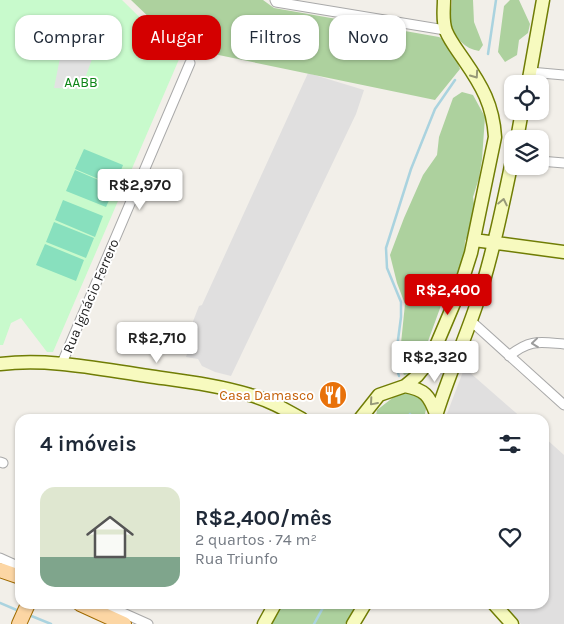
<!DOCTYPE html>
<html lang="pt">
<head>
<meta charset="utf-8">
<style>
  body { margin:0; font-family:Karla,sans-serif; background:#f6f6f7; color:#1f2937; height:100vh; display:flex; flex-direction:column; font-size:19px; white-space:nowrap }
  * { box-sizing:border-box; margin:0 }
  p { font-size:16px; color:#747a83 }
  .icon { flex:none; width:28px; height:28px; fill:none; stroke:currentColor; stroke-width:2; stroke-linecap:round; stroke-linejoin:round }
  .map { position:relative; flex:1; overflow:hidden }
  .panel { position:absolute; left:15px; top:414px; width:534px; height:195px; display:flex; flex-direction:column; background:#fff; border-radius:15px; box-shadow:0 1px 4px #0004 }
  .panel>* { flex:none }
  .guide { position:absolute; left:15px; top:15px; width:535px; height:45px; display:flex; gap:10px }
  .buttons { position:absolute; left:504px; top:75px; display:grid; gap:10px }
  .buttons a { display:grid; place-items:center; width:45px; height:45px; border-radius:10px; background:#fff; box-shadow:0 1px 4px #0004; font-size:25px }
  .price { position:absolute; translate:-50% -42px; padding:0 11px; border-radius:5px; background:#fff; color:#222; font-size:16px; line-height:32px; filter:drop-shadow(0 1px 2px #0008) }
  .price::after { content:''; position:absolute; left:50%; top:30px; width:15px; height:11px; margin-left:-8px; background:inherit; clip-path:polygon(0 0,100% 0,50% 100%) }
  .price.current { background:#d40000; color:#fff }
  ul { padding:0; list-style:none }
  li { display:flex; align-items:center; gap:15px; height:125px; padding:0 25px }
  li span { display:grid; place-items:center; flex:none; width:140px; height:100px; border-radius:15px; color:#555 }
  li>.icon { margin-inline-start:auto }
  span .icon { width:60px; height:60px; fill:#fffc; stroke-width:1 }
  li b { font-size:21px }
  h2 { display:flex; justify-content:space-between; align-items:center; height:60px; padding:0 25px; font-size:21px }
  .pill { padding:0 18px; border-radius:15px; background:#fff; box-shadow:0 1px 4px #0004; font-size:18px; line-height:45px }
  .pill.current { background:#d40000; color:#fff }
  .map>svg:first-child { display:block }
  .residential { fill:#e0dfdf }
  .forest { fill:#add19e }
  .park { fill:#c8facc }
  .pitch { fill:#88e0be }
  .parking { fill:#e2e2e2 }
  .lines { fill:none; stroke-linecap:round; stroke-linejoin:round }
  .stream { stroke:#aad3df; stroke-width:2.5 }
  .street-casing { stroke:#a9a9a9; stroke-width:11 }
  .secondary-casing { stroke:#707d05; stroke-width:15 }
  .primary-casing { stroke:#a06b00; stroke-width:16 }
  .street { stroke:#fff; stroke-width:9 }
  .secondary { stroke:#f7fabf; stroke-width:12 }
  .primary { stroke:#fcd6a4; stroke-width:14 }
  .oneway { stroke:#979978 }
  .oneway2 { stroke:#9c9c9c }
  .labels { text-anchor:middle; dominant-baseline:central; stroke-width:4; stroke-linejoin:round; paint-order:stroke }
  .park-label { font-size:14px; fill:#0c8416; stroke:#fff }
  .street-label { font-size:14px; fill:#222; stroke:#fff }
  .food-label { font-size:14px; fill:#c56008; stroke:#fff; text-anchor:end }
</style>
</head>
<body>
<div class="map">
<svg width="564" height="624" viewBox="0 0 564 624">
  <rect width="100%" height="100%" fill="#f2efe9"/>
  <path class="residential" d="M308 73 364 90 356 114 231 376 215 372 202 366 198 359 186 357 187 354 181 352 199 306 202 305Z
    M464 369 468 371 523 419H445Z
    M544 437 564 455V624H521L503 604H544Z"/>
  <path class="forest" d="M131 0H263L274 8 439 37 451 44 460 69 435 100 180 47Z
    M452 0H473L474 22 483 45 479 51C465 49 455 38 451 24 449 17 452 7 452 0Z
    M510 0H519L530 24 528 33 519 40 517 55 505 62 498 52 504 6Z
    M462 92 473 95 485 117 482 159 479 178 473 197 475 210 472 230 465 241 464 261 455 286 447 289 427 344 409 374 404 375 399 363 405 304 397 283 390 255 404 218 423 175 437 155 439 137 453 98Z
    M410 392 421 397 426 409 424 419H378L376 416 377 410 395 396Z
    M280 604H357L345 624H269Z"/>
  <path class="park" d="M0 0H122L180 57 53 352H47L21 318 11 323 3 345H0Z"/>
  <path class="pitch" d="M84 149 123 165 115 186 75 169Z
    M75 170 115 187 106 207 66 191Z
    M63 200 103 216 95 237 55 220Z
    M54 222 94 238 86 258 46 242Z
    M45 244 84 260 76 281 36 265Z"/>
  <path class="parking" d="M65 33 99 40 81 89 54 88Z"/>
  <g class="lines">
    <path class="stream" d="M488 54 496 0
      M399 376 395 363 401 317V302L387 268 386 248 411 169 435 109 455 80
      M410 414 412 419
      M0 603 19 611
      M29 615 51 624
      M314 624 325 604"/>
    <defs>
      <path id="street" d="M275 0 276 2 445 30
        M530 72 564 75
        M540 161 564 163
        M471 321 564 405
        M509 356C530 339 539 342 564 344
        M62 363 190 63
        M0 462 3 463
        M0 558 20 567
        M103 604 148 624"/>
      <path id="secondary" d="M528 84 543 0
        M517 139 522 111
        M474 240 564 252
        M0 364C50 358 99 369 148 376 182 381 218 385 250 395 269 400 286 410 302 419
        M405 386C425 390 429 395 436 414
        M360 419 379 395 405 386 417 376 430 360 458 294 471 253 495 137C493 105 482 86 464 60 458 51 450 41 446 31 442 21 444 10 444 0
        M435 419C447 379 464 342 477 303 492 257 502 209 512 161
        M494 604 512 624
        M264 624 275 604
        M353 624 365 604"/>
      <path id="primary" d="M0 570 20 577
        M80 604 124 624
        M19 624 28 604"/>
    </defs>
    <use href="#street" class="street-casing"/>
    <use href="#secondary" class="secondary-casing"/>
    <use href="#primary" class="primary-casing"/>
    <use href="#street" class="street"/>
    <use href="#secondary" class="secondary"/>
    <use href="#primary" class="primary"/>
  </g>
  <defs><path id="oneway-chevron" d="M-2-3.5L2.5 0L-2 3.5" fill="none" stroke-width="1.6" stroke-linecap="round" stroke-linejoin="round" transform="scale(1.25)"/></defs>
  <g class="oneway">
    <use href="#oneway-chevron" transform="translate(475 75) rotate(55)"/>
    <use href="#oneway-chevron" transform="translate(503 202) rotate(-78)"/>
    <use href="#oneway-chevron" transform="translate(373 402) rotate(131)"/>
  </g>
  <use class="oneway2" href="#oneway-chevron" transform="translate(535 343) rotate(174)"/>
  <defs>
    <symbol id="restaurant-disc" viewBox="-11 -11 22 22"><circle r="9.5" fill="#e8710a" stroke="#fff"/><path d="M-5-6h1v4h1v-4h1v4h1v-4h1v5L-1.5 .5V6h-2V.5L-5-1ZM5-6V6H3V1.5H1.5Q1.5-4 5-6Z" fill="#fff"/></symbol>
  </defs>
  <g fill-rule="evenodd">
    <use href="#restaurant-disc" x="317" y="379" width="32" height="32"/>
  </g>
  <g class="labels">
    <g class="park-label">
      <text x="81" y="82">AABB</text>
    </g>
    <g class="street-label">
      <text transform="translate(91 296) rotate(-67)">Rua Ignácio Ferrero</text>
    </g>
    <g class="food-label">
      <text x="314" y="395">Casa Damasco</text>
    </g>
  </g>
</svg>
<div class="buttons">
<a><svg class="icon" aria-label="locate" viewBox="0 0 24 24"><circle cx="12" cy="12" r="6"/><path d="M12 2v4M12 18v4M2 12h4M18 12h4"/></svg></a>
<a><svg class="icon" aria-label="layers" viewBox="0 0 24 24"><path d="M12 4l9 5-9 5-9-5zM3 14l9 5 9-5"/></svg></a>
</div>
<b class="price" style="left:140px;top:211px">R$2,970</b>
<b class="price current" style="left:448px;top:316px">R$2,400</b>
<b class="price" style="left:157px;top:364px">R$2,710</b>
<b class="price" style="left:435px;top:383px">R$2,320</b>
<div class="guide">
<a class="pill">Comprar</a>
<a class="pill current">Alugar</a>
<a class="pill">Filtros</a>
<a class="pill">Novo</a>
</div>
<section class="panel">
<h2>4 imóveis<svg class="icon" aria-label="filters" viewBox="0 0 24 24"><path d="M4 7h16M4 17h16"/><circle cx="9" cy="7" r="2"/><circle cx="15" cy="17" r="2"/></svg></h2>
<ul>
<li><span style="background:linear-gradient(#dfe7d0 70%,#7fa58c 0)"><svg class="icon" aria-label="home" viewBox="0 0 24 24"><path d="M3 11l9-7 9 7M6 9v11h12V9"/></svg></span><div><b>R$2,400/mês</b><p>2 quartos · 74 m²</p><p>Rua Triunfo</p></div><svg class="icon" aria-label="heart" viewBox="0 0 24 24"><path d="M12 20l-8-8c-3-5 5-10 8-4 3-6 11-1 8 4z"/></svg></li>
</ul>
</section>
</div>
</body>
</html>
